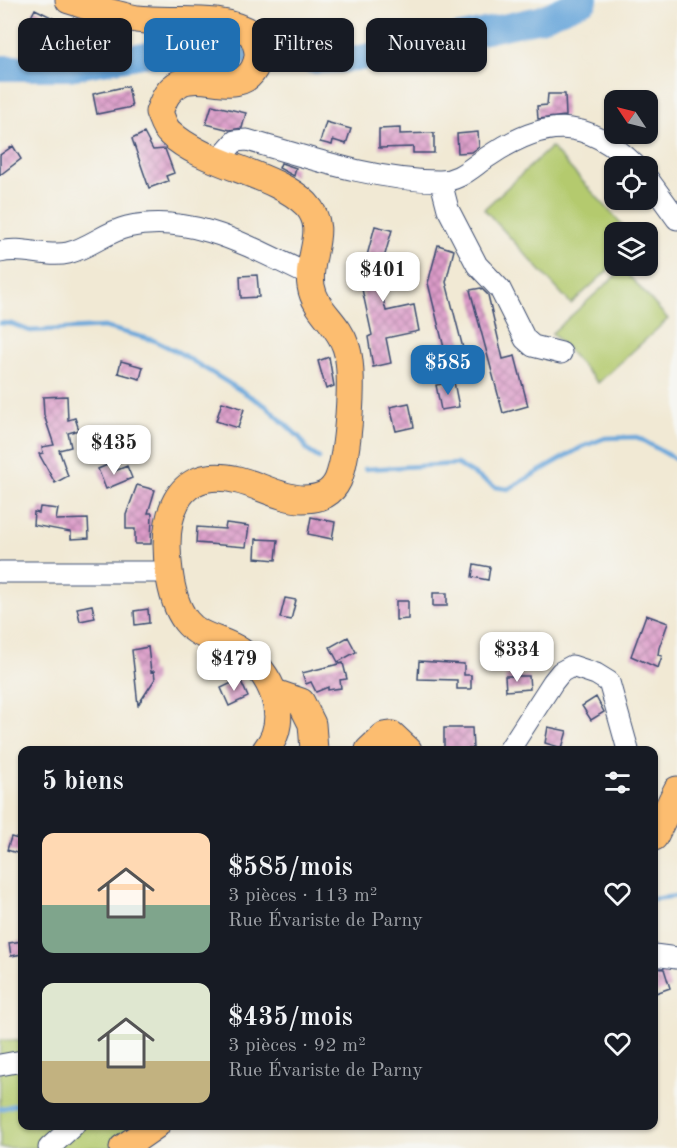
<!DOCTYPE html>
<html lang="fr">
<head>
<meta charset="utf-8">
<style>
  body { margin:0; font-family:"Old Standard TT",serif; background:#20242c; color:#f1f3f6; height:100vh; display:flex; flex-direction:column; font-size:22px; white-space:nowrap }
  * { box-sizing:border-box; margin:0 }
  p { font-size:20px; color:#9ea1a6 }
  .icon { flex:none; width:33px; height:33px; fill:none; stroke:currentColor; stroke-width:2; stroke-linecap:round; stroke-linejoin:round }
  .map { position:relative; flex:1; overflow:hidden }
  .sheet { position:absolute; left:18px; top:746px; width:640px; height:384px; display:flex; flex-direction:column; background:#171b24; border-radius:12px; box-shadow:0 2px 4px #0004 }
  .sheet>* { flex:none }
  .banner { position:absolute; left:18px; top:18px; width:642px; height:54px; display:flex; gap:12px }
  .needle { width:39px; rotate:305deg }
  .buttons { position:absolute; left:604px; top:90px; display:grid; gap:12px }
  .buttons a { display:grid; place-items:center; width:54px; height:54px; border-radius:12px; background:#171b24; box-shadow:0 2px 4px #0004; font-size:30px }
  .price { position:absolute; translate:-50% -51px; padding:0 14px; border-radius:12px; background:#fff; color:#222; font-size:20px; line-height:39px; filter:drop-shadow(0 2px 3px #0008) }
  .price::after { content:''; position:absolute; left:50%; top:36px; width:18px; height:14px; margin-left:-9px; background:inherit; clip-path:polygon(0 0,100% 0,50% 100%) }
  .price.active { background:#1f6fb2; color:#fff }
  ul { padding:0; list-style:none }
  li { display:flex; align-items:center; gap:18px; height:150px; padding:0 24px }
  li span { display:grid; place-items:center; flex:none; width:168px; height:120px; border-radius:12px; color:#555 }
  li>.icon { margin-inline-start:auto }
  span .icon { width:72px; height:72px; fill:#fffc; stroke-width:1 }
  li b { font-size:26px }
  h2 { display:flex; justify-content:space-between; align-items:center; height:72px; padding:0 24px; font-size:26px }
  .tag { padding:0 21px; border-radius:12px; background:#171b24; box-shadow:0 2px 4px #0004; font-size:21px; line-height:54px }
  .tag.active { background:#1f6fb2; color:#fff }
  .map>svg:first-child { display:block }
  .green { fill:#b4ca6e; stroke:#687c66; stroke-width:1.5 }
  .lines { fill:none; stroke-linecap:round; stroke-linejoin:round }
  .stream { stroke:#68a6da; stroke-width:4.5 }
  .river { stroke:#68a6da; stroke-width:26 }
  .building { fill:url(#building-cross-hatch) }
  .minor-casing { stroke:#3b4b70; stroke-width:23 }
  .major-casing { stroke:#3b4b70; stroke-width:29 }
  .minor { stroke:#fff; stroke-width:21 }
  .major { stroke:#fcbd6f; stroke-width:27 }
</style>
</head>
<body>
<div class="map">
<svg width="677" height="1148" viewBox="0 0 677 1148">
  <defs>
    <pattern id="building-cross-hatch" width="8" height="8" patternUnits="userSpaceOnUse" patternTransform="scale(1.5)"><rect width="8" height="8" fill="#dc9bc8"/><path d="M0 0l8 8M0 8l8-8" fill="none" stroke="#b27fa6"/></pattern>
  </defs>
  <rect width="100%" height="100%" fill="#f6f6f2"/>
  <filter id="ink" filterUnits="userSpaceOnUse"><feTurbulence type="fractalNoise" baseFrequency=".0167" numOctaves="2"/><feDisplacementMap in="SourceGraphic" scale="12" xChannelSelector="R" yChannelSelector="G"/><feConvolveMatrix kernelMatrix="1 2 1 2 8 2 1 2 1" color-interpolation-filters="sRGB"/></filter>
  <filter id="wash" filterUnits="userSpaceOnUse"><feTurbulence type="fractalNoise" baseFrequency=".008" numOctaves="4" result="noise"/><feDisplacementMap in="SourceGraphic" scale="24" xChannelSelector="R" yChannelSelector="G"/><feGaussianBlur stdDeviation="1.35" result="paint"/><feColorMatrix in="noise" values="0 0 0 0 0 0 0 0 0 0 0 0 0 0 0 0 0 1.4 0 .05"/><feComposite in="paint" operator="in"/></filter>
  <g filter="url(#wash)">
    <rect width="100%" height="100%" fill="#f1e9d4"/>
    <path class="green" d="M551 147 629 232H615V264L571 304 484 209Z
      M623 269 668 319 598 383 552 333Z
      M0 1040 22 1041V1125H146L145 1148H0Z"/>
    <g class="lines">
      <path class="stream" d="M0 323 12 324 30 331 104 327 153 340 178 352 266 406 300 438 308 451 319 458
        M365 469 457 464 495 487 508 489 582 447 605 438 637 437 677 460
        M654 899 677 896
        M0 1109 15 1105 22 1106"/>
      <path class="river" d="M0 68H69L143 55 200 50 289 53 314 61 356 59 540 19 585 0"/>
    </g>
    <g id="blocks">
      <path class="building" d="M35 9 59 21 53 32 42 28 40 32 27 25Z
        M128 86 132 107 97 114 93 94Z
        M548 94H565L566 116 538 119 537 106 547 105Z
        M212 105 246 113 242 128 230 130 206 124Z
        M326 122 351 129 346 144 333 140 332 145 320 142Z
        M400 128V134L434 133V153H413V147L379 148V129Z
        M478 132 479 147 472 152 458 153 457 134Z
        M144 133 153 150 165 149 174 173 166 176 168 181 149 188 132 139Z
        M13 146 21 159 0 175V155Z
        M281 163 296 168 294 176 279 168Z
        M375 226 392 230 378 279 386 311 414 305 419 331 386 338 391 363 373 367 368 337 372 335 362 289 365 288 362 274Z
        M438 245 454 250 446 282 465 356 447 360 428 283Z
        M257 275 259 297 241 298 240 276Z
        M481 288 488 295 503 359 515 356 528 406 503 413 470 290Z
        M329 357 334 386 326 389 318 361Z
        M121 361 143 367 140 379 118 373Z
        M454 382 459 407 441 410 436 385Z
        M67 396 68 420 75 418 79 430 68 433 71 447 59 450 68 476 55 483 39 454 43 453 42 447 54 445 44 415 43 397Z
        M222 402 244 409 238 428 216 421Z
        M409 403 414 427 396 431 390 407Z
        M112 463 115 471 127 466 132 478 106 489 98 469Z
        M137 485 155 490 148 513H152L151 544H135V529H126V515Z
        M40 507 58 509 56 520 88 519 89 538 71 539V532L33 525 34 512 39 513Z
        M311 517 335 522 332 539 308 534Z
        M226 523 249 526 246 547 196 543 197 527 225 529Z
        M256 539 278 540 276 560 255 558Z
        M474 564 490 567 488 580 472 577Z
        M433 593H447V606H433Z
        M285 598 296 600 291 620 280 618Z
        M396 601H408V619L396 620Z
        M92 605 95 618 80 621 77 608Z
        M148 609 149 623 135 625 134 611Z
        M646 615 668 623 659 648 658 655 662 656 658 668 631 656Z
        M348 637 356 652 338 662 330 647Z
        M148 647 151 672 154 671 155 679 138 705 132 650Z
        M419 661 464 664V675H471V689H457V680L418 679Z
        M343 663 347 679 340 680 341 688 328 690V687L316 692 311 682 306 684 302 673Z
        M505 676H529L530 689 506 691Z
        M240 679 248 697 229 706 221 688Z
        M596 697 604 712 591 720 582 706Z
        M548 727 567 731 562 748 545 743Z
        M444 728H472L473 749H444Z
        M11 837 22 840 20 854 7 850Z
        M22 941V954L11 956 9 943Z
        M654 968 664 969 670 988 656 993Z"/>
    </g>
  </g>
  <g filter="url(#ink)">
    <use href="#blocks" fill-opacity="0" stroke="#3b4b70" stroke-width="1.5"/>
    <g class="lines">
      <defs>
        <path id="minor" d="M218 160 235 141 247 140C310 158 373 180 438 181 458 182 471 168 486 158 544 118 585 116 636 166
          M648 179 677 219
          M441 182 448 209 477 265 500 289 525 339 533 346 561 353
          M0 252C22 246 47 258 68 253 89 248 106 232 127 227 192 212 252 248 309 275
          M0 572H169
          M509 750 553 682 561 672 572 666 596 674 609 682 628 750
          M654 955 677 958
          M0 1065 22 1061
          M49 1148 74 1125"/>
        <path id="major" d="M69 0C91 7 114 15 137 19 175 24 218 13 252 34 258 47 261 56 254 69 238 97 202 70 180 83 167 90 164 99 159 112 162 119 164 128 170 133 203 165 275 173 306 204 330 229 306 257 311 286 315 311 338 322 346 347 355 372 348 455 338 480 331 495 319 499 303 499 282 499 259 485 238 480 173 464 162 521 169 571 171 587 176 608 186 621 200 639 223 639 240 651 271 671 292 718 266 750
          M275 693 301 702 312 724 314 750
          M369 750 384 736 392 735 408 750
          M654 837 677 790
          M123 1148 156 1125"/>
      </defs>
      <use href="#minor" class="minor-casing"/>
      <use href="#major" class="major-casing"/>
      <use href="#minor" class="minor"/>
      <use href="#major" class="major"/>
    </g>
  </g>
</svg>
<div class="buttons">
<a><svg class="needle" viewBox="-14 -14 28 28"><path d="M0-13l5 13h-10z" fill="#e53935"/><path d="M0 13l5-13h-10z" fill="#9ea1a6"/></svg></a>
<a><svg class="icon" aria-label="locate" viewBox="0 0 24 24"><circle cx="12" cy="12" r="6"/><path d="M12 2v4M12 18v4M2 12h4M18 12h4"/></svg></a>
<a><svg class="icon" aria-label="layers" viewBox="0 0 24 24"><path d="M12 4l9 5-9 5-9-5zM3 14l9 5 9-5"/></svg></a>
</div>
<b class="price" style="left:383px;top:303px">$401</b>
<b class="price active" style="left:448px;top:396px">$585</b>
<b class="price" style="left:114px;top:476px">$435</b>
<b class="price" style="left:517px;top:683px">$334</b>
<b class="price" style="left:234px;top:692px">$479</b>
<div class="banner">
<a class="tag">Acheter</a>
<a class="tag active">Louer</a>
<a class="tag">Filtres</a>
<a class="tag">Nouveau</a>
</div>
<section class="sheet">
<h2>5 biens<svg class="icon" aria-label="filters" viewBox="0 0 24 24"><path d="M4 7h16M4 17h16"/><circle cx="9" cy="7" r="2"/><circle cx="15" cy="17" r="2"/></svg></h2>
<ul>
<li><span style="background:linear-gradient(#ffd9b3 60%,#7fa58c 0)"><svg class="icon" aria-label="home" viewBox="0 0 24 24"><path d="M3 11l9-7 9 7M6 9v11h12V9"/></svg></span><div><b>$585/mois</b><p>3 pièces · 113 m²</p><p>Rue Évariste de Parny</p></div><svg class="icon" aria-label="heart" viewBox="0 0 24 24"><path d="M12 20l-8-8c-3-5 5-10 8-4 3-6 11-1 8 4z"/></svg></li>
<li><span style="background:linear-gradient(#dfe7d0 65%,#c2b280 0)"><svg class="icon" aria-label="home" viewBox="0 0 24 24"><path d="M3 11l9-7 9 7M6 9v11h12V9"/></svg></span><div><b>$435/mois</b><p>3 pièces · 92 m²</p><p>Rue Évariste de Parny</p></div><svg class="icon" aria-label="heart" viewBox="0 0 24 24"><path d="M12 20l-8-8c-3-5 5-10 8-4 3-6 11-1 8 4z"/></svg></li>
</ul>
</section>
</div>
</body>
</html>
